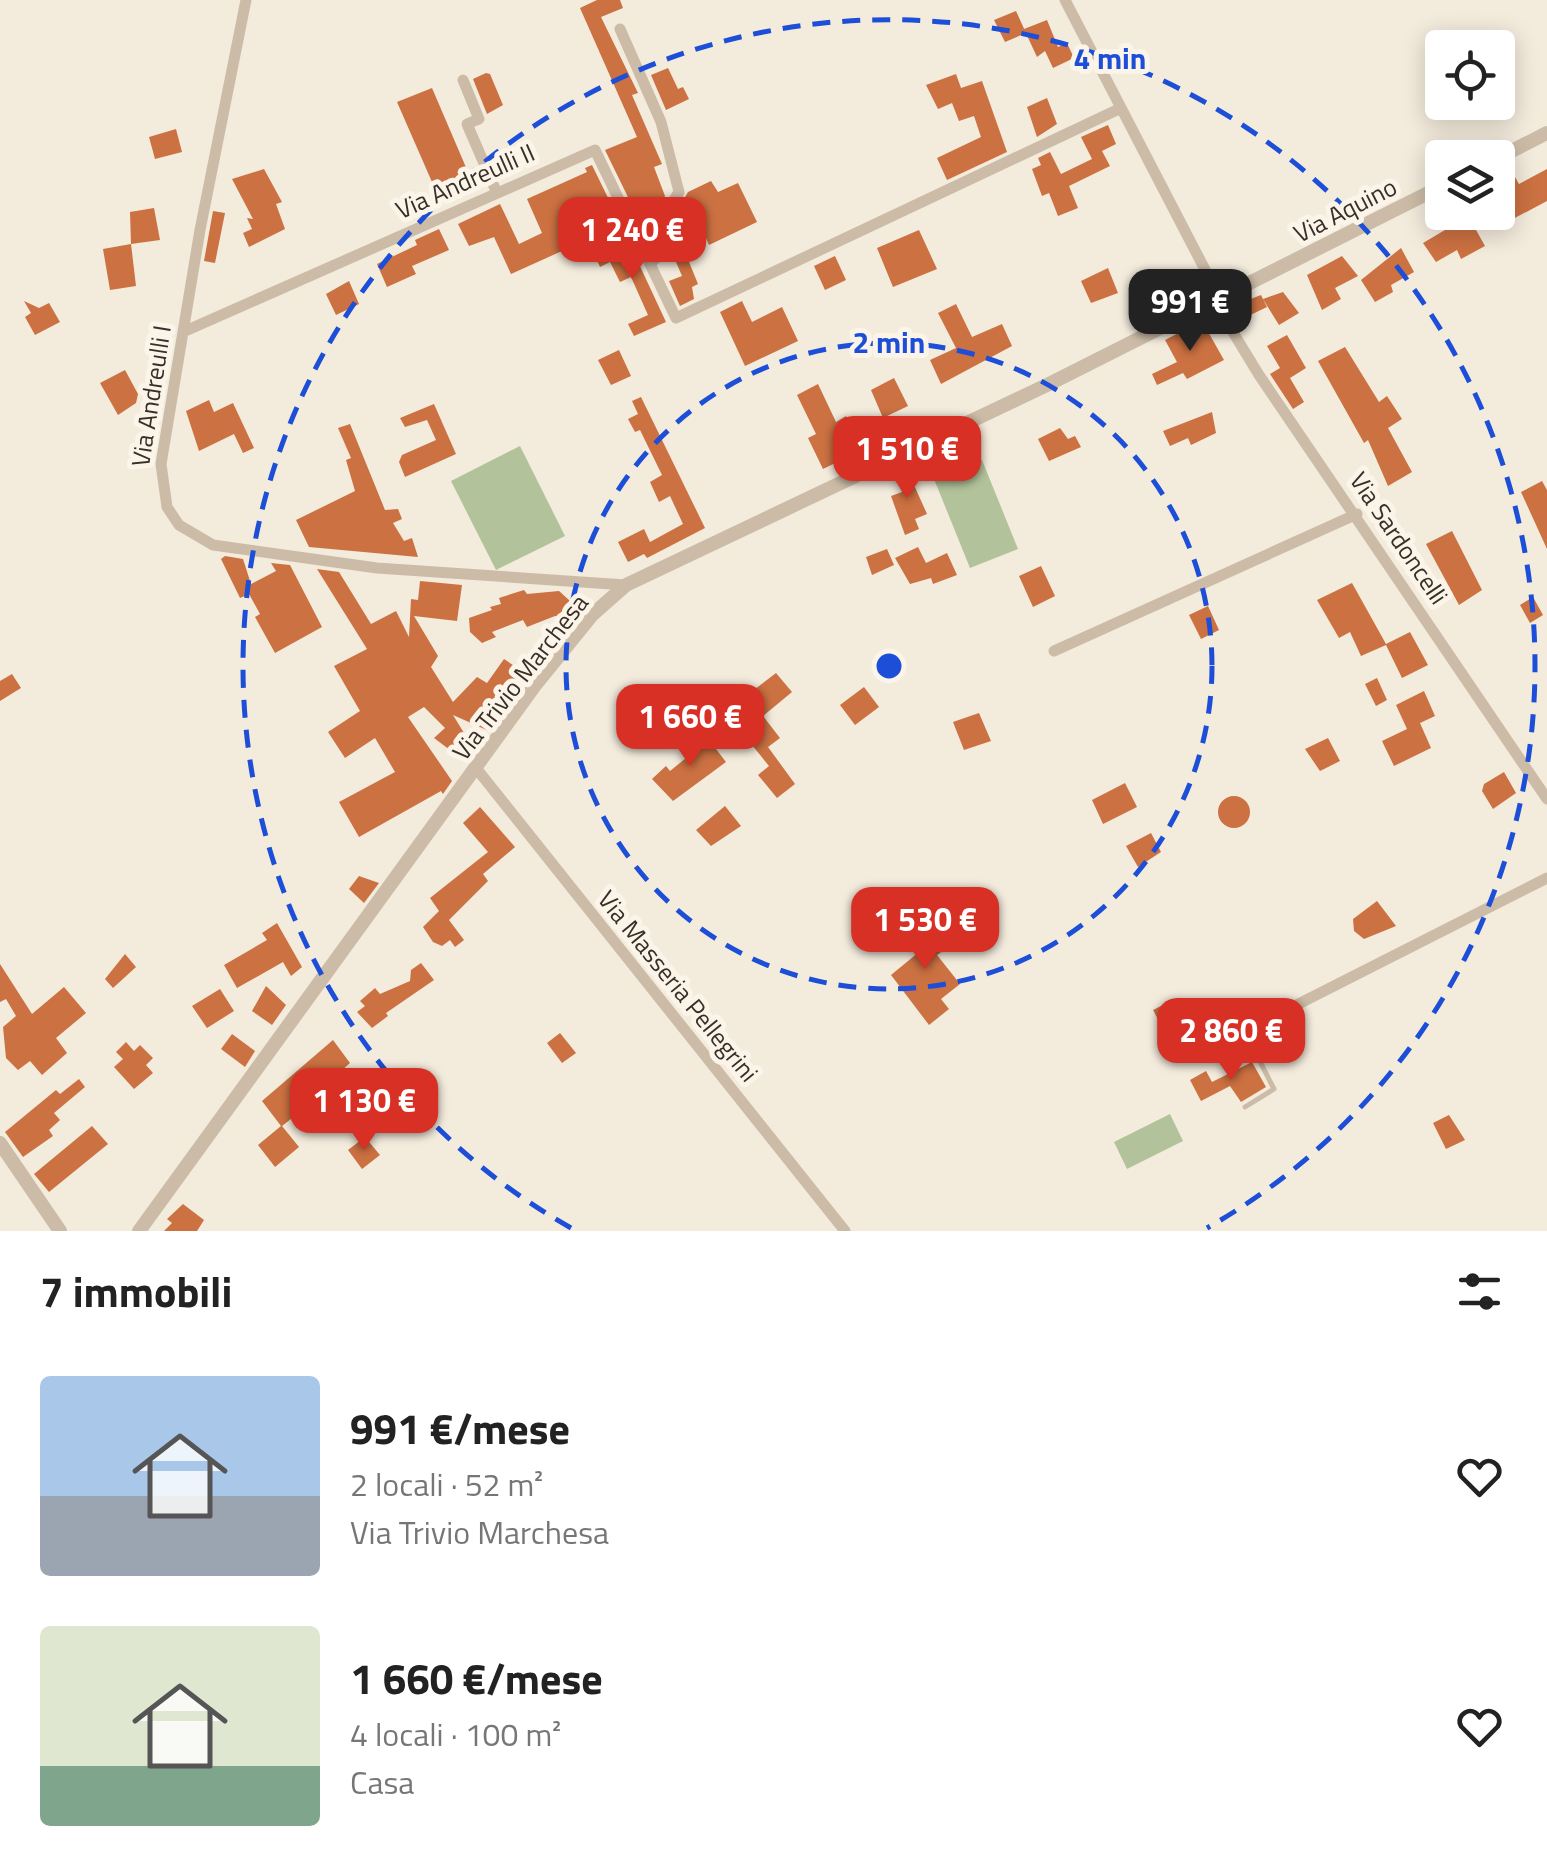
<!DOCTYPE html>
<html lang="it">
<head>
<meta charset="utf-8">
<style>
  body { margin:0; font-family:"Titillium Web",sans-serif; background:#f2f2f2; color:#222; height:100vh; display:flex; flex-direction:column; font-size:38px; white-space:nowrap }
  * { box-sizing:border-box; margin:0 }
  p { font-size:32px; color:#767676 }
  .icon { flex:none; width:55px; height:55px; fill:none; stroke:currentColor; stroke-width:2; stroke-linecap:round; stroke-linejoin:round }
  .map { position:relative; height:1231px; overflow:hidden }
  .details { display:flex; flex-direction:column; background:#fff; flex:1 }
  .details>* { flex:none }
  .tools { position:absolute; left:1425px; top:30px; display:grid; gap:20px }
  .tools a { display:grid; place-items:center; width:90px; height:90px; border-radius:10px; background:#fff; box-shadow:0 5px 25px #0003; font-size:50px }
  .price { position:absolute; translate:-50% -85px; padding:0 22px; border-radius:20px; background:#d93025; color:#fff; font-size:32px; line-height:65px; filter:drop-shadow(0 2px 5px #0008) }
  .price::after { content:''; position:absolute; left:50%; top:60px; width:30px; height:22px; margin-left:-15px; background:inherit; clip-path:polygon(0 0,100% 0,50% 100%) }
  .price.current { background:#222; color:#fff }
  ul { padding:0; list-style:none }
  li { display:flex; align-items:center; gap:30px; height:250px; padding:0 40px }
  li span { display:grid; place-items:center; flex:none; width:280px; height:200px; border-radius:10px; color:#555 }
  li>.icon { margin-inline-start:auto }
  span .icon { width:120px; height:120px; fill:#fffc; stroke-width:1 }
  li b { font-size:42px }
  h2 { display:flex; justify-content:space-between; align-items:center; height:120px; padding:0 40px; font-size:42px }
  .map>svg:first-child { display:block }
  .green { fill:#b2c39b }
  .building { fill:#cc7142 }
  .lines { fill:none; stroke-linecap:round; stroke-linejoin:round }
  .service { stroke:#ccbca7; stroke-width:5 }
  .minor { stroke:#ccbca7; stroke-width:11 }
  .tertiary { stroke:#ccbca7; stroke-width:14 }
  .ring { fill:none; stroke:#1d4ed8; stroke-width:5; stroke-dasharray:18 12 }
  .labels { text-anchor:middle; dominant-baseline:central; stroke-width:10; stroke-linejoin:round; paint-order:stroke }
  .street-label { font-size:25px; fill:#392f28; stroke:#fbf4e9 }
  .centre { fill:#1d4ed8; stroke:#fbf4e9; stroke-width:5 }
  .ring-label { font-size:30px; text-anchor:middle; font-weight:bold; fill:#1d4ed8; stroke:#fbf4e9; stroke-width:10; stroke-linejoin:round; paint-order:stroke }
</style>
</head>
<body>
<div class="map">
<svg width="1547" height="1231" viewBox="0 0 1547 1231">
  <rect width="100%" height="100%" fill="#f3ebdc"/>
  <path class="green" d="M520 446 565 536 496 570 451 481Z
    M982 460 1018 549 970 568 934 479Z
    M1170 1114 1183 1141 1127 1169 1114 1142Z"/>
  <path class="building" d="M597 0H620L623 8 601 17 638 93 632 95 662 164 654 167 665 196 657 210 656 227 645 232 605 150 637 137 580 8Z
    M1016 11 1026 33 1005 42 994 20Z
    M1047 20 1058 47 1067 43 1074 58 1053 68 1045 51 1037 57 1024 29Z
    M668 68 678 89 683 87 689 99 666 110 651 75Z
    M486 73 490 74 503 105 487 114 473 79Z
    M956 74 961 88 982 81 1007 152 947 180 937 158 981 137 974 116 959 121 952 103 938 109 926 85Z
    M432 88 474 186 446 199 436 180 432 182 397 102Z
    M1047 98 1057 124 1037 137 1027 107Z
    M1108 125 1116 144 1102 151 1110 166 1069 186 1078 208 1058 216 1049 193 1042 196 1032 169 1041 165 1038 158 1050 152 1061 174 1092 159 1081 137Z
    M176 129 182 152 155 159 149 137Z
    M592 165 612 206 605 209 600 199 580 208 593 237 511 274 494 237 469 246 458 224 500 204 519 244 542 233 527 199 587 172 585 168Z
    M264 169 282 202 276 204 285 229 249 247 243 233 252 229 247 218 253 219 232 179Z
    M1547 169V201L1511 220 1498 187 1515 177 1519 184Z
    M711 181 718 192 738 183 757 222 709 245 706 238 680 250 674 217 688 192Z
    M154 208 160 240 131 244 130 212Z
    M213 211 225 213 215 263 204 261Z
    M1449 212H1466L1485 246 1461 259 1457 250 1436 262 1423 243 1445 230 1439 218Z
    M439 229 449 250 412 266 416 274 387 287 377 264 417 245 415 240Z
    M919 230 937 269 893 287 877 248Z
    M625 234 666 322 634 336 628 324 648 315 631 277 620 282 610 262 600 267 594 253 619 242 617 237Z
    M131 244 136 286 110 290 103 249Z
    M1401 248 1414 272 1391 285 1393 292 1375 302 1361 280Z
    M835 256 846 280 825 290 814 266Z
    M1342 256 1358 276 1335 288 1341 299 1322 310 1307 275Z
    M687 257 698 284 692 287 694 299 680 306 669 281 682 276 676 262Z
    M1108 268 1118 293 1091 303 1081 281Z
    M349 281 359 304 336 315 326 294Z
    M1149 288 1161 316 1143 325 1129 296Z
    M1283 292 1299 313 1279 325 1263 299Z
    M1261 295 1267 307 1238 321 1230 307Z
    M24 301 39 308 49 303 60 322 35 335 25 317 31 313Z
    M742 301 752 322 782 307 798 341 745 366 720 312Z
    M956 304 972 337 1002 324 1012 346 941 384 930 360 956 348 938 313Z
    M1202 321 1224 360 1187 379 1183 373 1157 385 1152 374 1177 362 1165 340Z
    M1287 335 1306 368 1290 378 1304 402 1293 409 1270 374 1280 368 1267 346Z
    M1345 347 1379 402 1387 396 1402 419 1388 428 1412 472 1388 486 1368 440 1364 443 1318 361Z
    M619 350 631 376 611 385 598 360Z
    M125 370 138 394 136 403 118 415 100 383Z
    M894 378 908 406 883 418 871 390Z
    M818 384 836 422 846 416 853 429 862 425 872 445 823 469 808 438 816 434 797 395Z
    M641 397 705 528 647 558 644 554 628 562 618 542 644 529 650 542 683 524 670 496 659 502 650 482 662 475 640 430 635 432 628 419 638 414 632 401Z
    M209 400 214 412 233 403 254 448 243 453 234 434 199 451 186 411Z
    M434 404 456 454 405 477 399 462 402 455 436 440 427 420 405 427 400 418Z
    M1212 412 1216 433 1191 445 1188 438 1170 446 1163 431Z
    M350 424 385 510 398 509 402 519 393 523 404 541 412 538 418 557 309 547 296 520 355 491 346 460 351 458 338 428Z
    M1060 428 1068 439 1075 436 1081 447 1049 461 1038 439Z
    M905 465 927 514 915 519 919 529 905 535 891 496 902 492 892 471Z
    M1542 481 1547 490V549L1521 492Z
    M1452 531 1482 590 1459 605 1426 544Z
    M918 547 926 563 947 553 957 575 933 584 931 578 910 584 895 558Z
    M887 549 894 565 872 575 866 557Z
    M225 556 243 559 251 584 276 571 271 563 290 565 322 627 275 653 255 617 260 614 249 594 240 598 221 559Z
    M1041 566 1055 596 1033 607 1019 576Z
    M317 569 339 572 371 624 396 611 409 637 411 599 418 600 420 581 462 585 457 621 414 616 438 656 431 667 453 702 477 677 487 683 504 659 523 672 518 680 524 683 489 731 453 715 475 751 466 762 434 738 445 728 424 707 408 717 452 781 443 794 441 791 359 837 339 802 395 772 375 738 345 758 328 732 360 711 334 666 367 649Z
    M1352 583 1386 644 1410 632 1428 665 1402 678 1386 645 1361 656 1350 632 1339 638 1317 600Z
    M524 590 527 594 559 591 579 609 570 619 555 616 527 627 523 620 492 632 496 637 482 643 470 632 469 618 492 610 490 607 501 604 499 598Z
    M1533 597 1543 615 1530 623 1520 605Z
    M1208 606 1219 630 1201 639 1189 615Z
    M776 673 792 692 763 716 780 738 768 747 795 784 777 798 758 775 769 766 725 712Z
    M12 674 21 688 0 701V681Z
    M1377 678 1387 700 1376 706 1365 684Z
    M864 687 879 707 855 725 840 705Z
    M1424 691 1435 716 1420 723 1431 748 1394 766 1382 741 1407 729 1396 705Z
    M979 713 991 741 964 750 953 722Z
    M706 736 726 762 673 801 652 779 666 766 670 771 686 758 683 754Z
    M1328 738 1340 761 1320 771 1305 749Z
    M1504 772 1516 793 1493 809 1482 791 1484 784Z
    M1125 783 1137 807 1103 824 1092 800Z
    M1218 812a16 16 0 1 1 32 0a16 16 0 1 1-32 0Z
    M725 806 741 826 711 846 696 830Z
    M480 807 515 847 483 874 488 881 449 920 464 940 455 947 450 940 442 946 433 942 423 927 439 911 430 898 488 852 463 823Z
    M1151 833 1161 852 1138 867 1126 846Z
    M359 876 379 883 364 903 349 889Z
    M1377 901 1396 926 1364 939 1354 931 1353 919Z
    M906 909 944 950 937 955 960 984 941 999 949 1009 929 1025 891 975 919 952 896 917Z
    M277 923 302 967 291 976 283 962 237 988 224 965 267 940 262 933Z
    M125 954 136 967 113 988 105 979Z
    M421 963 434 980 386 1013 388 1016 372 1028 357 1012 365 1006 360 1001 375 988 380 994 410 981 411 970Z
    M0 964 32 1014 64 987 86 1013 56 1038 67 1053 42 1075 30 1061 18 1070 6 1058 3 1027 16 1016 6 999 0 1002Z
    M266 986 286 1005 272 1025 252 1011Z
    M220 989 234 1011 207 1028 192 1006Z
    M1169 1002 1184 1032 1169 1040 1153 1010Z
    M1200 1024 1204 1031 1210 1028 1218 1042 1194 1054 1183 1033Z
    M560 1033 576 1053 562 1063 547 1043Z
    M232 1034 255 1051 245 1067 221 1049Z
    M333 1040 350 1063 317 1092 325 1103 316 1111 310 1104 282 1126 299 1147 275 1167 258 1145 281 1126 262 1101Z
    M126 1042 134 1051 140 1045 153 1058 146 1065 153 1073 134 1089 114 1067 123 1059 116 1052Z
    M1252 1062 1266 1087 1241 1102 1230 1086 1201 1101 1190 1080 1206 1071 1212 1082Z
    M79 1079 85 1087 54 1113 60 1120 49 1130 53 1136 23 1157 5 1132 56 1090 60 1094Z
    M1449 1115 1465 1140 1446 1149 1433 1123Z
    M92 1126 108 1144 49 1192 34 1174Z
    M365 1137 380 1155 362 1169 348 1150Z
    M183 1204 204 1220 197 1231H164L172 1223 167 1219Z"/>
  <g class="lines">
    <path class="service" d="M1245 1107 1274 1089 1246 1034"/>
    <path class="minor" d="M246 0 200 230 161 464 167 507 179 525 213 545 377 568 626 585
      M1065 0 1213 285 1214 301 1259 375 1547 799
      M620 29 661 122 679 192 665 214 666 248 650 264
      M463 80 479 119 467 124 496 191
      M183 332 595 150 676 318 1119 109
      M1054 651 1357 514
      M476 768 845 1231
      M1245 1031 1547 878"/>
    <path class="tertiary" d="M1498 158 1547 133
      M0 1143 60 1231
      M139 1231 536 684 592 615 626 585 1049 384 1442 186"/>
  </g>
  <g class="ring">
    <circle cx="889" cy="666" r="323"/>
    <path d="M571 1228A646 646 0 1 1 1207 1228"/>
  </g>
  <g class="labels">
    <g class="street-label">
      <text transform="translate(465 181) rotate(-24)">Via Andreulli II</text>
      <text transform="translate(1345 210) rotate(-27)">Via Aquino</text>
      <text transform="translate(151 396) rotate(-81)">Via Andreulli I</text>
      <text transform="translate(1399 538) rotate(56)">Via Sardoncelli</text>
      <text transform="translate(520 677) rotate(-52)">Via Trivio Marchesa</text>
      <text transform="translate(678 986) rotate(51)">Via Masseria Pellegrini</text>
    </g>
  </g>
  <circle cx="889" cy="666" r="15" class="centre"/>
  <g class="ring-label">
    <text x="1110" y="69">4 min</text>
    <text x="889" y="353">2 min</text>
  </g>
</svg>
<div class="tools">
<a><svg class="icon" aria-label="locate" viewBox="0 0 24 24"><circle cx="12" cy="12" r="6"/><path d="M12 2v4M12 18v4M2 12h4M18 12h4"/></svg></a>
<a><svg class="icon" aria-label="layers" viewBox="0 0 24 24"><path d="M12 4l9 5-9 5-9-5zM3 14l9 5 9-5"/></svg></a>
</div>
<b class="price" style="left:632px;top:282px">1 240 €</b>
<b class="price current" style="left:1190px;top:354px">991 €</b>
<b class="price" style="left:907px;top:501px">1 510 €</b>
<b class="price" style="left:690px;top:769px">1 660 €</b>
<b class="price" style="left:925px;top:972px">1 530 €</b>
<b class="price" style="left:1231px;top:1083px">2 860 €</b>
<b class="price" style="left:364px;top:1153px">1 130 €</b>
</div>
<section class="details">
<h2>7 immobili<svg class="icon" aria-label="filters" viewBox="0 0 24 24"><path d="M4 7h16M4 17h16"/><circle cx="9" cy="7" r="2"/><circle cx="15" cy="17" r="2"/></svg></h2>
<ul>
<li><span style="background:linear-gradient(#a9c7e8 60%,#9aa5b1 0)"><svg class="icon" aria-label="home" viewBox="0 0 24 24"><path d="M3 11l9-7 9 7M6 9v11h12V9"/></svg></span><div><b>991 €/mese</b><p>2 locali · 52 m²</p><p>Via Trivio Marchesa</p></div><svg class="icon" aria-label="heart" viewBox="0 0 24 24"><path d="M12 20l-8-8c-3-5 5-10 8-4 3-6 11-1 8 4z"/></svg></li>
<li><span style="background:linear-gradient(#dfe7d0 70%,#7fa58c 0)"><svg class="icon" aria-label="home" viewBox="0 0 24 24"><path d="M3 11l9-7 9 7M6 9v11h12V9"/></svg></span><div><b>1 660 €/mese</b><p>4 locali · 100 m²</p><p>Casa</p></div><svg class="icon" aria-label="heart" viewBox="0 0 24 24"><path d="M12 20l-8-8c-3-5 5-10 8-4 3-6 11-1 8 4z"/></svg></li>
</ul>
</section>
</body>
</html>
